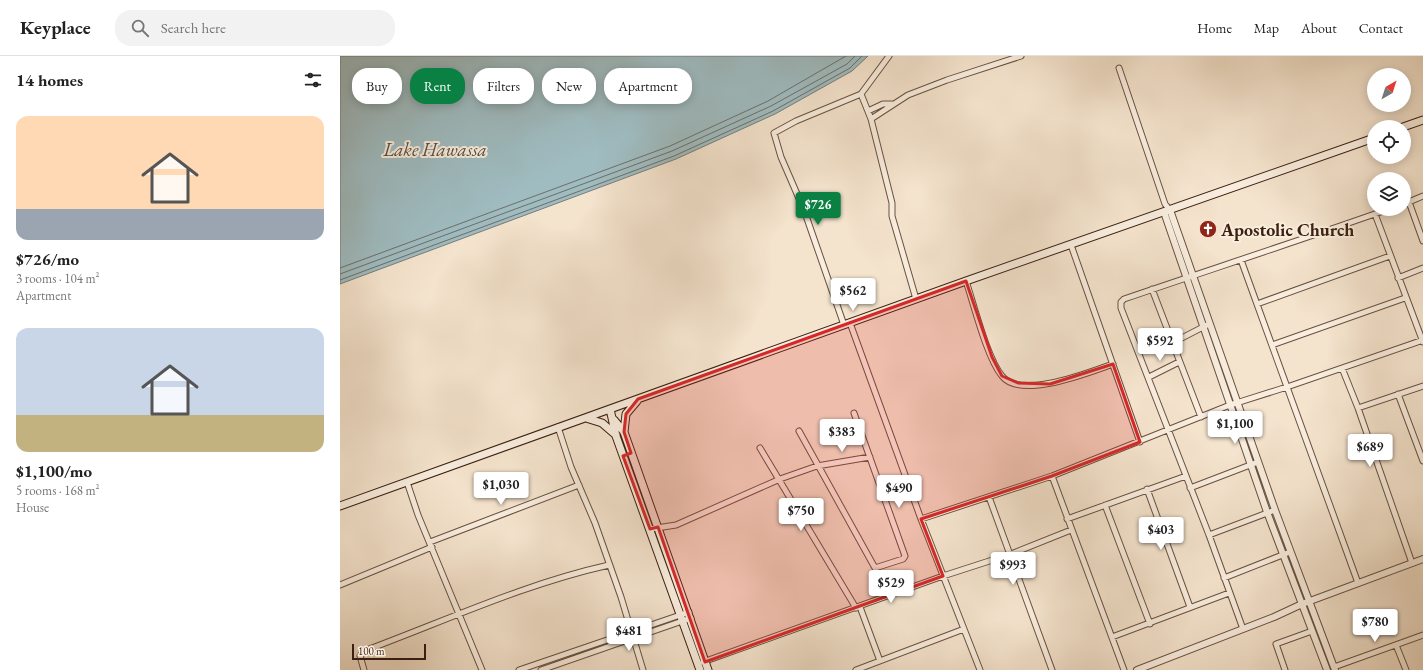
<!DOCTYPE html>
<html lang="en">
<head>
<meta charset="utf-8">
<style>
  body { margin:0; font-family:"EB Garamond",serif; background:#f2f2f2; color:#222; height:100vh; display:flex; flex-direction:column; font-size:15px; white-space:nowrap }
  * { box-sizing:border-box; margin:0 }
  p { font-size:13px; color:#767676 }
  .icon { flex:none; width:22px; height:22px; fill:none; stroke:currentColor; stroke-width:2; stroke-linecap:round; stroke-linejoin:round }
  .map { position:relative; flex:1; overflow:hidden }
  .panel { display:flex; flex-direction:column; background:#fff; width:340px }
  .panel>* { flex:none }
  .banner { position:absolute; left:12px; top:12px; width:380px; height:36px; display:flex; gap:8px }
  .needle { width:26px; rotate:39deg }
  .controls { position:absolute; left:1027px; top:12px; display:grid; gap:8px }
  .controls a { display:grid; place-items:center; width:44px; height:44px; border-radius:50%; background:#fff; box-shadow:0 2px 10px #0003; font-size:20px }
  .scale { position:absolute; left:12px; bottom:10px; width:74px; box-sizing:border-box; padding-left:4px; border:2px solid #3c1f10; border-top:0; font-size:11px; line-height:14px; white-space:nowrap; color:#3c1f10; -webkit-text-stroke:3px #f8edde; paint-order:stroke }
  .price { position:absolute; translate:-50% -34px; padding:0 9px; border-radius:4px; background:#fff; color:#222; font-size:13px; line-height:26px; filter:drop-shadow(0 1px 2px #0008) }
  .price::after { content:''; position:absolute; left:50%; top:24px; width:12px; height:9px; margin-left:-6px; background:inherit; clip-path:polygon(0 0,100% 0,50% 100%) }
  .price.on { background:#0b8043; color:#fff }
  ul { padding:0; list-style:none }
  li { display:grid; align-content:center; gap:8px; height:212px; padding:0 16px }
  li span { display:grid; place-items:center; height:124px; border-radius:12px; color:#555 }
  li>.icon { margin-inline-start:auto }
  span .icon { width:72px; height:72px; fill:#fffc; stroke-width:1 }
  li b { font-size:17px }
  h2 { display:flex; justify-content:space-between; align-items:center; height:48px; padding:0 16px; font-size:17px }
  .chip { padding:0 14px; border-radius:16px; background:#fff; box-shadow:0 2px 10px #0003; font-size:14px; line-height:36px }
  .chip.on { background:#0b8043; color:#fff }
  header { display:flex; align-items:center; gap:24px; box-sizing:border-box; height:56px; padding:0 20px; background:#fff; border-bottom:1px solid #e0e0e0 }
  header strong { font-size:19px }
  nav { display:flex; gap:22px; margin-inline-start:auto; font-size:14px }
  .search { width:280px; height:36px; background:#f2f2f2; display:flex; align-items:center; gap:10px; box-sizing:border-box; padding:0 14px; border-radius:16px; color:#767676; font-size:15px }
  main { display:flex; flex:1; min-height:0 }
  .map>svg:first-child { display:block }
  .water { fill:#9fbcc1; stroke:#777d7a }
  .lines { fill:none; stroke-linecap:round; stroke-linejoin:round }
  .shore { stroke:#6e6e68; stroke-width:1 }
  .minor-casing { stroke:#6a503f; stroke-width:7 }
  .tertiary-casing { stroke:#6a503f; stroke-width:8 }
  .secondary-casing { stroke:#3c1f10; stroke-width:9 }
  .minor { stroke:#f8edde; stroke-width:5 }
  .tertiary { stroke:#f8edde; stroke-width:6 }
  .secondary { stroke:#f8edde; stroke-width:7 }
  .marked { fill:#d62828; fill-opacity:0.2; stroke:#d62828; stroke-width:3; stroke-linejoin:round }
  .labels { text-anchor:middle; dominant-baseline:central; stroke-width:4; stroke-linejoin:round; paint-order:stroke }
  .poi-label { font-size:18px; font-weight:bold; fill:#3c1f10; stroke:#f8edde; text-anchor:start }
  .water-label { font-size:19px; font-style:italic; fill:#5a4e45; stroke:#f8edde }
</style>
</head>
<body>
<header>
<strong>Keyplace</strong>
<div class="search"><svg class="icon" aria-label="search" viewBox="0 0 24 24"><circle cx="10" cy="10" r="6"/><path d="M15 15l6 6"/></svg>Search here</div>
<nav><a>Home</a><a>Map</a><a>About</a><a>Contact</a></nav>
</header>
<main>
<section class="panel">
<h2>14 homes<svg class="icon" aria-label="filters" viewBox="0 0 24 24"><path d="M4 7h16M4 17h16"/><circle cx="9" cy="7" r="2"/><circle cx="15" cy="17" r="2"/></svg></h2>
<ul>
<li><span style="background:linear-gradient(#ffd9b3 75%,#9aa5b1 0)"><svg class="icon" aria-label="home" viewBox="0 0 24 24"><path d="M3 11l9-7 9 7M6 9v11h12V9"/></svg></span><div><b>$726/mo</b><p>3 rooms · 104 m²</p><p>Apartment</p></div></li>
<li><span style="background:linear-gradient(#c9d6e8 70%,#c2b280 0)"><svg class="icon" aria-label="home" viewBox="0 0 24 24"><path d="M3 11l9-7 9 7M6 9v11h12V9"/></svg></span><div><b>$1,100/mo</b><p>5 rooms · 168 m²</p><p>House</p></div></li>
</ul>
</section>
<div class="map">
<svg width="1083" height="614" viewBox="0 0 1083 614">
  <rect width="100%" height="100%" fill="#f4e3cd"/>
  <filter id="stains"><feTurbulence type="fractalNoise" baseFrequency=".005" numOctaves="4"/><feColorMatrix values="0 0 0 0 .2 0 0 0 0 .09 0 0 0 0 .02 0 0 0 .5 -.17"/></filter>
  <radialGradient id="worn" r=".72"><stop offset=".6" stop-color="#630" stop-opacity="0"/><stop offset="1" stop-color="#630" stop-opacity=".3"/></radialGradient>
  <path class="water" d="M0 0H528L512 15 435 58 336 103 0 228Z"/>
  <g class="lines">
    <path class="shore" d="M0 212 330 90 428 45 506 0
      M0 218 332 95 431 50 507 8 515 0
      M0 224 334 100 433 55 510 12 522 0"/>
    <defs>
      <path id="minor" d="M779 12 825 148 830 154
        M521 38 531 63 552 147V160L576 243
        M528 55 543 48H552
        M531 63 568 39 607 24 681 0
        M1069 146 1083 185
        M1064 148 1083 140
        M1035 158 1083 286
        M731 189 800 386
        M901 204 1018 527
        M1058 222 1083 212
        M626 225C634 249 647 302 662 320 681 344 750 316 773 308
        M812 233 861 361
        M917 248 1050 200
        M510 267 581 463 640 614
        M504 269 464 154 441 101 434 77 456 65 521 38 549 0
        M832 287 867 269
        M932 289 1065 242
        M1002 312 1018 352 1072 507
        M809 321 839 306
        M1058 338 1083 405
        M1018 352 1083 330
        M514 357 565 500 563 503 535 512
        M218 371 231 411 255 467 281 541 303 614
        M459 375 550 539
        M420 392 516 552
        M712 420 784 614
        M67 426 78 459 142 614
        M850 432 918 406
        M807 433 850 551
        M649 441 712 614
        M765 449 810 568
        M581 463 712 420 890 349 947 331 1083 284
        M727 463 846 420
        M310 473 336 469 440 423 477 410 530 401
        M869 479 935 454
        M90 486 239 429
        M884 522 950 496
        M0 529 92 491
        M520 551 540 605
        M903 573 869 479 781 252V246L784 243C872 213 961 184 1049 153
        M772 581 889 537
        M1056 589 1066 614
        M363 606 603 520 671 498 731 474
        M994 611 1083 579
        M24 614 20 600 24 595C105 565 184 528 269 509
        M179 614 349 556
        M201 614 351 562
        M516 614 624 573
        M945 614 936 588 972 575"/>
      <path id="tertiary" d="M830 154 935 454 995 614
        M824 156 927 456 987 614
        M797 614 934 561 962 548 1083 503"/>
      <path id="secondary" d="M1063 71 1083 64
        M270 353 276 380 360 614
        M246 362 262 367 276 379
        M274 364 284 376 368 614
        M284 376 286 358 297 345
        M0 450 626 225 1034 82"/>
    </defs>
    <use href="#minor" class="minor-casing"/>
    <use href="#tertiary" class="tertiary-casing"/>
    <use href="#secondary" class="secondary-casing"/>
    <use href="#minor" class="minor"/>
    <use href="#tertiary" class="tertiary"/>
    <use href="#secondary" class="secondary"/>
  </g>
  <path class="marked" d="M626 225 652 301 662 320 678 327 710 328 773 308 800 386 712 420 581 463 603 520 365 606 318 471 310 473 283 400 291 397 284 376 286 358 298 343Z"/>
  <defs>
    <symbol id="church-disc" viewBox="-11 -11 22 22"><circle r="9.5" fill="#8f2418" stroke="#f8edde"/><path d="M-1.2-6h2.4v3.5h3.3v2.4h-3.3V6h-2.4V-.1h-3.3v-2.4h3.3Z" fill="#fff"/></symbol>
  </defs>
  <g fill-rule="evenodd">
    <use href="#church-disc" x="858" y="163" width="20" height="20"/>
  </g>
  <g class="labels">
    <g class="poi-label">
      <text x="881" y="173">Apostolic Church</text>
    </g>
    <g class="water-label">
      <text x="95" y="93">Lake Hawassa</text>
    </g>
  </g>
  <rect width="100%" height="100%" filter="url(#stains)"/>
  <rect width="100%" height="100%" fill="url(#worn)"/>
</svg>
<div class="controls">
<a><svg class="needle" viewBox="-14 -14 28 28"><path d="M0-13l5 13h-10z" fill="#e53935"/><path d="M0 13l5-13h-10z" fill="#767676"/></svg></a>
<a><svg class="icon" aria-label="locate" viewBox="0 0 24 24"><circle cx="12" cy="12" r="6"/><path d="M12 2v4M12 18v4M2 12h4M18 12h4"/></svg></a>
<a><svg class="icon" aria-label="layers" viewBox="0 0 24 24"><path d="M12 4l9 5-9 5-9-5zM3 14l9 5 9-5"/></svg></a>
</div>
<div class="scale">100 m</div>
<b class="price on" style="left:478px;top:170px">$726</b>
<b class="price" style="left:513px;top:256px">$562</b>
<b class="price" style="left:820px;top:306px">$592</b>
<b class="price" style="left:895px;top:389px">$1,100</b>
<b class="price" style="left:502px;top:397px">$383</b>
<b class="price" style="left:1030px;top:412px">$689</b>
<b class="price" style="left:161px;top:450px">$1,030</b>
<b class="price" style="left:559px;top:453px">$490</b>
<b class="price" style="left:461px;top:476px">$750</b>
<b class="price" style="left:821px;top:495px">$403</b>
<b class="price" style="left:673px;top:530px">$993</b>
<b class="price" style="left:551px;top:548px">$529</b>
<b class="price" style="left:1035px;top:587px">$780</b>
<b class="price" style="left:289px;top:596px">$481</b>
<div class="banner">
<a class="chip">Buy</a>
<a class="chip on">Rent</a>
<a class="chip">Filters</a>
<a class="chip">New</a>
<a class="chip">Apartment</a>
</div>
</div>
</main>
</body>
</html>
